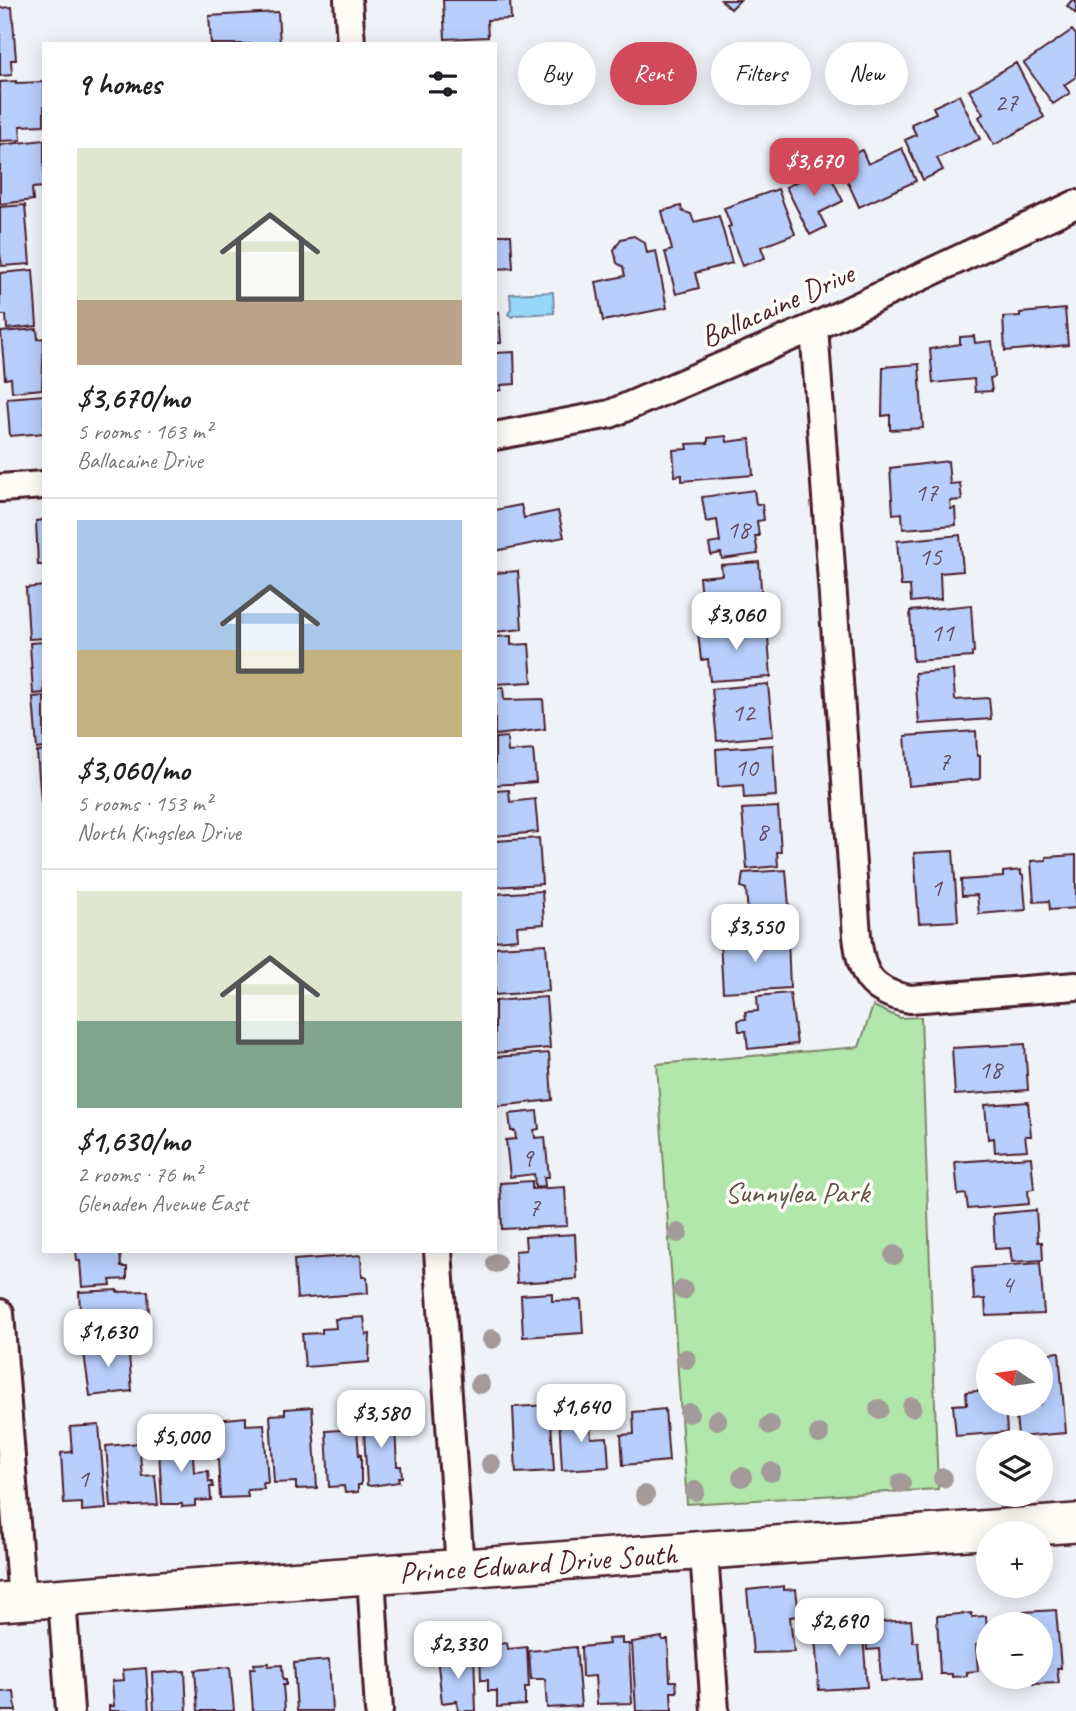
<!DOCTYPE html>
<html lang="en">
<head>
<meta charset="utf-8">
<style>
  body { margin:0; font-family:Caveat,sans-serif; background:#f2f2f2; color:#202124; height:100vh; display:flex; flex-direction:column; font-size:26px; white-space:nowrap }
  * { box-sizing:border-box; margin:0 }
  p { font-size:23px; color:#757577 }
  .icon { flex:none; width:38px; height:38px; fill:none; stroke:currentColor; stroke-width:2; stroke-linecap:round; stroke-linejoin:round }
  .map { position:relative; flex:1; overflow:hidden }
  .details { position:absolute; left:42px; top:42px; width:455px; height:1211px; display:flex; flex-direction:column; background:#fff; border-radius:0px; box-shadow:0 4px 18px #0003 }
  .details>* { flex:none }
  .top-card { position:absolute; left:518px; top:42px; width:452px; height:63px; display:flex; gap:14px }
  .needle { width:46px; rotate:283deg }
  .controls { position:absolute; left:976px; top:1339px; display:grid; gap:14px }
  .controls a { display:grid; place-items:center; width:77px; height:77px; border-radius:50%; background:#fff; box-shadow:0 4px 18px #0003; font-size:35px }
  .price { position:absolute; translate:-50% -60px; padding:0 16px; border-radius:14px; background:#fff; color:#222; font-size:23px; line-height:46px; filter:drop-shadow(0 2px 4px #0008) }
  .price::after { content:''; position:absolute; left:50%; top:42px; width:21px; height:16px; margin-left:-10px; background:inherit; clip-path:polygon(0 0,100% 0,50% 100%) }
  .price.on { background:#d1495b; color:#fff }
  ul { padding:0; list-style:none }
  li { display:grid; align-content:center; gap:14px; height:371px; padding:0 35px }
  li+li { border-top:2px solid #e0e0e0 }
  li span { display:grid; place-items:center; height:217px; border-radius:0px; color:#555 }
  li>.icon { margin-inline-start:auto }
  span .icon { width:126px; height:126px; fill:#fffc; stroke-width:1 }
  li b { font-size:30px }
  h2 { display:flex; justify-content:space-between; align-items:center; height:84px; padding:0 35px; font-size:30px }
  .chip { padding:0 24px; border-radius:32px; background:#fff; box-shadow:0 4px 18px #0003; font-size:24px; line-height:63px }
  .chip.on { background:#d1495b; color:#fff }
  .map>svg:first-child { display:block }
  .green { fill:#b1e7aa; stroke:#7e836a; stroke-width:2 }
  .water { fill:#96d8f8; stroke:#788ea6; stroke-width:2 }
  .building { fill:#b8cefd; stroke:#4a1f2b; stroke-width:2 }
  .lines { fill:none; stroke-linecap:round; stroke-linejoin:round }
  .street-casing { stroke:#4a1f2b; stroke-width:32 }
  .secondary-casing { stroke:#4a1f2b; stroke-width:42 }
  .street { stroke:#fdfcf7; stroke-width:26 }
  .secondary { stroke:#fdfcf7; stroke-width:37 }
  .tree { fill:#a39a99 }
  .labels { text-anchor:middle; dominant-baseline:central; stroke-width:7; stroke-linejoin:round; paint-order:stroke }
  .number-label { font-size:26px; fill:#664b60 }
  .street-label { font-size:30px; fill:#4a1f2b; stroke:#fdfcf7 }
  .park-label { font-size:30px; fill:#64514b; stroke:#fdfcf7 }
</style>
</head>
<body>
<div class="map">
<svg width="1076" height="1711" viewBox="0 0 1076 1711">
  <rect width="100%" height="100%" fill="#eff3f8"/>
  <filter id="ink" filterUnits="userSpaceOnUse"><feTurbulence type="fractalNoise" baseFrequency=".0143" numOctaves="2"/><feDisplacementMap in="SourceGraphic" scale="14" xChannelSelector="R" yChannelSelector="G"/><feConvolveMatrix kernelMatrix="1 2 1 2 8 2 1 2 1" color-interpolation-filters="sRGB"/></filter>
  <g filter="url(#ink)">
    <path class="green" d="M873 1006 900 1018 921 1017 938 1489 687 1504 657 1064 859 1047Z"/>
    <path class="water" d="M553 292 554 313 515 315 512 317 508 314 511 309 510 294Z"/>
    <path class="building" d="M443 0H510L511 19 487 20 488 37 445 39Z
      M721 0H740L731 9Z
      M1072 0H1076V14L1067 6Z
      M12 7 16 60H11L12 75 0 76V8Z
      M278 12 280 44H211L209 16Z
      M1072 30 1076 35V77L1064 85 1070 93 1053 104 1024 63Z
      M1016 63 1044 117 994 145 979 117 983 114 969 90Z
      M16 81V83L44 82V125L20 126 21 140 0 141V82Z
      M959 95 980 139 937 158 943 170 923 180 905 140 916 135 911 124 936 113 933 107Z
      M44 140V187L32 188 33 200 0 204V145Z
      M902 148 916 181 859 207 838 160 862 150 868 164Z
      M826 167 843 201 819 213 826 227 810 235 786 187Z
      M778 189 795 234 761 247 765 258 742 266 728 227 731 226 724 208Z
      M25 205 30 264 2 266 0 254V207Z
      M681 206 682 211 691 214 694 222 719 216 732 263 695 273 699 288 676 294 665 252 672 250 662 211Z
      M495 235H511L513 268 495 269Z
      M634 236 645 243 647 253 656 251 667 308 603 321 596 282 625 276 623 267 617 263 614 250 621 239Z
      M33 270 37 326 7 329 6 315H0V273Z
      M1065 309 1068 345 1005 351 1003 317 1020 316V313Z
      M499 312 501 343H495V313Z
      M37 329 38 339 44 338 42 389 12 392 11 378 5 379 1 332Z
      M974 336 975 343 992 341 995 377 990 378 992 391 975 392 974 379 933 383 930 349 960 344V337Z
      M514 352 515 384 501 385V390L495 391V353Z
      M919 364 923 428 890 430V415L882 416 883 367Z
      M44 395V433L10 436 7 398Z
      M726 436 727 442 750 439 753 475 682 481V475L675 476 673 450 688 449 687 444 708 443V438Z
      M948 461 950 484 960 483 962 500 950 501 951 509 955 508 956 525 903 529 902 513 893 514 890 468Z
      M754 490 756 504H762L764 520 757 521 759 536H755L758 554 722 559 721 553 711 555 709 544 720 542 717 520 706 522 702 497Z
      M521 505 524 518 558 511 564 537 495 551V510Z
      M44 520V565H38L36 521Z
      M960 535 963 571 940 573 941 599 911 602 910 586H901L897 541Z
      M759 562 762 600H756L757 615 703 619 699 577 722 575 721 565Z
      M518 571 522 629 495 632V573Z
      M44 586V638L29 639 26 588Z
      M971 605 974 653H972V657L913 661 910 611Z
      M767 623 771 677 710 681 708 659 701 660 698 632 705 631V628Z
      M511 636V645L529 644 532 682 495 684V637Z
      M44 642V693L33 694 30 643Z
      M953 670 955 700 989 698 991 719 919 724 915 673Z
      M768 684 773 736 717 741 712 689Z
      M503 687 504 700 543 699 545 729 495 735V688Z
      M44 696V748L37 749 33 697Z
      M976 731 977 756H980V779L909 786 905 736Z
      M507 737 508 752 533 750 536 782 495 785V738Z
      M773 745 776 796 744 798 743 785 718 787 716 749Z
      M44 751V801L41 802 37 752Z
      M509 790 510 802 535 799 538 832 495 836V791Z
      M778 807 781 852H777L778 866 747 869 742 809Z
      M539 838 542 884 495 887V841Z
      M953 851 958 921 919 923 914 853Z
      M1076 855V908L1050 910 1049 901 1034 902 1031 861 1046 860V857Z
      M786 870 791 930 733 935 732 916 748 914 746 889 741 887 743 873Z
      M1021 870V875H1023L1026 910 979 914 977 895 962 896 961 880 1003 877V872Z
      M542 891 544 924 517 926 518 939 495 941V894Z
      M788 937 790 988 723 992 720 941Z
      M546 944 549 991 495 995V947Z
      M790 993 797 1044 748 1049 746 1031H739L738 1020 746 1019 745 1012 758 1011 757 996Z
      M546 997 550 1048 495 1053V1001Z
      M1025 1044 1028 1090 955 1095 952 1048Z
      M549 1053 552 1100 497 1106 495 1057Z
      M1028 1102 1031 1136H1025L1027 1150 995 1152 994 1138 988 1139 985 1105Z
      M537 1111 539 1129 534 1130 535 1138 545 1137 549 1177H544L545 1186 535 1187 534 1174 510 1177 506 1140 516 1139 515 1131H511L509 1114Z
      M1031 1157 1034 1189 1028 1190 1029 1204 968 1209 966 1194 958 1195 955 1162Z
      M532 1181V1189L565 1187 567 1226 502 1229 500 1183Z
      M1036 1210 1038 1242H1042L1043 1260 1012 1262 1010 1248 995 1249 993 1214Z
      M575 1234 577 1279 517 1283 515 1251 526 1250 525 1237Z
      M76 1251H120L121 1267H127V1279L110 1280 111 1285 82 1287 80 1261H77Z
      M361 1255 362 1277H367L368 1293 297 1299 294 1260Z
      M1040 1263 1044 1314 986 1316 985 1299 974 1300 972 1268Z
      M117 1290V1292L148 1291 149 1317 120 1319 121 1337 112 1338 113 1340 82 1342 79 1292Z
      M552 1293V1301L581 1300 583 1333 523 1337 521 1295Z
      M364 1317 366 1335 370 1334 369 1362 305 1367 302 1334 322 1333V1329L336 1328 335 1319Z
      M128 1343 132 1391 90 1396 83 1346Z
      M1059 1352 1066 1433 1018 1437 1015 1404H1041V1354Z
      M989 1390V1404H1005L1007 1432 956 1436 953 1405 967 1404 966 1392Z
      M550 1405 554 1471 516 1473 513 1407Z
      M312 1407 317 1488 296 1489V1482L274 1483 270 1415 285 1414V1409Z
      M665 1409 669 1461 623 1465 621 1435 634 1434 633 1412Z
      M589 1412 591 1438 607 1437 609 1467 562 1470 559 1414Z
      M392 1413V1427H395L397 1466H401L402 1477H398L399 1482 371 1486 367 1485 363 1414Z
      M246 1417V1425L264 1424 268 1483H263L264 1489 247 1490 248 1497 220 1498 216 1420Z
      M99 1425 106 1509 82 1511V1503L64 1504 61 1453 72 1452 70 1427Z
      M167 1429 168 1442 192 1441 194 1472 208 1471 209 1482H212L213 1487H210L211 1500 195 1501V1506L182 1507V1504H162L158 1430Z
      M357 1429 359 1456 361 1455V1485H358V1492L345 1493 344 1486 329 1487 326 1431Z
      M139 1443 142 1476 155 1475 158 1505 111 1507 106 1446Z
      M784 1586V1590L796 1589 799 1616 790 1617 794 1652 753 1653 747 1590Z
      M1056 1610 1061 1668H1057L1059 1683 1033 1684 1032 1676H1041V1624H1024L1023 1612Z
      M972 1613V1617L986 1616 988 1644 976 1645 978 1671 967 1672V1676L952 1677V1674H940L937 1616Z
      M911 1620 913 1642H918L921 1679 881 1681 879 1649 867 1650 866 1623Z
      M842 1622 843 1637 863 1635 867 1687 819 1690 814 1624Z
      M662 1637V1640H668L670 1681H676L677 1692H671L672 1711H636L632 1642Z
      M622 1638V1644H629L632 1703 597 1704 595 1676 582 1677 581 1647 609 1644 608 1639Z
      M507 1643 508 1649 527 1647 529 1688H525V1705L497 1707V1691H488V1680H481L480 1651 495 1650V1644Z
      M576 1647 581 1706 547 1708 545 1679H531L529 1651Z
      M474 1654 476 1711H458L457 1701 442 1703 437 1656Z
      M329 1660 332 1711H297L294 1663Z
      M269 1663 268 1666 282 1665 283 1679H286V1685H283L285 1711H253L250 1668H255L254 1664Z
      M230 1667 234 1711H198L195 1670Z
      M146 1668 149 1711H109V1706H114L112 1681 124 1680 123 1670Z
      M185 1671 187 1711H154L152 1673Z
      M14 1691 16 1711H0V1692Z"/>
    <g class="lines">
      <defs>
        <path id="street" d="M348 0 351 44
          M814 327 857 936C861 974 870 992 910 999L1076 986
          M495 436 610 414 814 327 1076 204
          M0 488 44 485
          M438 1251 460 1568
          M0 1313 22 1601
          M704 1552 715 1711
          M371 1574 379 1711
          M62 1598 70 1711"/>
        <path id="secondary" d="M0 1602 1076 1523"/>
      </defs>
      <use href="#street" class="street-casing"/>
      <use href="#secondary" class="secondary-casing"/>
      <use href="#street" class="street"/>
      <use href="#secondary" class="secondary"/>
    </g>
    <g class="tree">
      <circle cx="678" cy="1233" r="10"/>
      <circle cx="894" cy="1255" r="10"/>
      <circle cx="496" cy="1263" r="10"/>
      <circle cx="683" cy="1290" r="10"/>
      <circle cx="492" cy="1339" r="10"/>
      <circle cx="686" cy="1359" r="10"/>
      <circle cx="480" cy="1384" r="10"/>
      <circle cx="912" cy="1407" r="10"/>
      <circle cx="879" cy="1409" r="10"/>
      <circle cx="689" cy="1413" r="10"/>
      <circle cx="717" cy="1420" r="10"/>
      <circle cx="770" cy="1425" r="10"/>
      <circle cx="819" cy="1434" r="10"/>
      <circle cx="491" cy="1464" r="10"/>
      <circle cx="771" cy="1472" r="10"/>
      <circle cx="742" cy="1477" r="10"/>
      <circle cx="943" cy="1478" r="10"/>
      <circle cx="901" cy="1483" r="10"/>
      <circle cx="695" cy="1491" r="10"/>
      <circle cx="645" cy="1495" r="10"/>
    </g>
  </g>
  <g class="labels">
    <g class="number-label">
      <text x="1006" y="102">27</text>
      <text x="926" y="492">17</text>
      <text x="738" y="529">18</text>
      <text x="930" y="556">15</text>
      <text x="942" y="632">11</text>
      <text x="743" y="712">12</text>
      <text x="944" y="761">7</text>
      <text x="746" y="767">10</text>
      <text x="762" y="831">8</text>
      <text x="936" y="887">1</text>
      <text x="990" y="1069">18</text>
      <text x="527" y="1157">9</text>
      <text x="534" y="1207">7</text>
      <text x="1007" y="1284">4</text>
      <text x="83" y="1478">1</text>
    </g>
    <g class="street-label">
      <text transform="translate(777 305) rotate(-24)">Ballacaine Drive</text>
      <text transform="translate(538 1563) rotate(-4)">Prince Edward Drive South</text>
    </g>
    <g class="park-label">
      <text x="797" y="1192">Sunnylea Park</text>
    </g>
  </g>
</svg>
<div class="controls">
<a><svg class="needle" viewBox="-14 -14 28 28"><path d="M0-13l5 13h-10z" fill="#e53935"/><path d="M0 13l5-13h-10z" fill="#757577"/></svg></a>
<a><svg class="icon" aria-label="layers" viewBox="0 0 24 24"><path d="M12 4l9 5-9 5-9-5zM3 14l9 5 9-5"/></svg></a>
<a>+</a>
<a>−</a>
</div>
<b class="price on" style="left:814px;top:198px">$3,670</b>
<b class="price" style="left:736px;top:652px">$3,060</b>
<b class="price" style="left:755px;top:964px">$3,550</b>
<b class="price" style="left:108px;top:1369px">$1,630</b>
<b class="price" style="left:581px;top:1444px">$1,640</b>
<b class="price" style="left:381px;top:1450px">$3,580</b>
<b class="price" style="left:181px;top:1474px">$5,000</b>
<b class="price" style="left:839px;top:1658px">$2,690</b>
<b class="price" style="left:458px;top:1681px">$2,330</b>
<div class="top-card">
<a class="chip">Buy</a>
<a class="chip on">Rent</a>
<a class="chip">Filters</a>
<a class="chip">New</a>
</div>
<section class="details">
<h2>9 homes<svg class="icon" aria-label="filters" viewBox="0 0 24 24"><path d="M4 7h16M4 17h16"/><circle cx="9" cy="7" r="2"/><circle cx="15" cy="17" r="2"/></svg></h2>
<ul>
<li><span style="background:linear-gradient(#dfe7d0 70%,#b9a48a 0)"><svg class="icon" aria-label="home" viewBox="0 0 24 24"><path d="M3 11l9-7 9 7M6 9v11h12V9"/></svg></span><div><b>$3,670/mo</b><p>5 rooms · 163 m²</p><p>Ballacaine Drive</p></div></li>
<li><span style="background:linear-gradient(#a9c7e8 60%,#c2b280 0)"><svg class="icon" aria-label="home" viewBox="0 0 24 24"><path d="M3 11l9-7 9 7M6 9v11h12V9"/></svg></span><div><b>$3,060/mo</b><p>5 rooms · 153 m²</p><p>North Kingslea Drive</p></div></li>
<li><span style="background:linear-gradient(#dfe7d0 60%,#7fa58c 0)"><svg class="icon" aria-label="home" viewBox="0 0 24 24"><path d="M3 11l9-7 9 7M6 9v11h12V9"/></svg></span><div><b>$1,630/mo</b><p>2 rooms · 76 m²</p><p>Glenaden Avenue East</p></div></li>
</ul>
</section>
</div>
</body>
</html>
